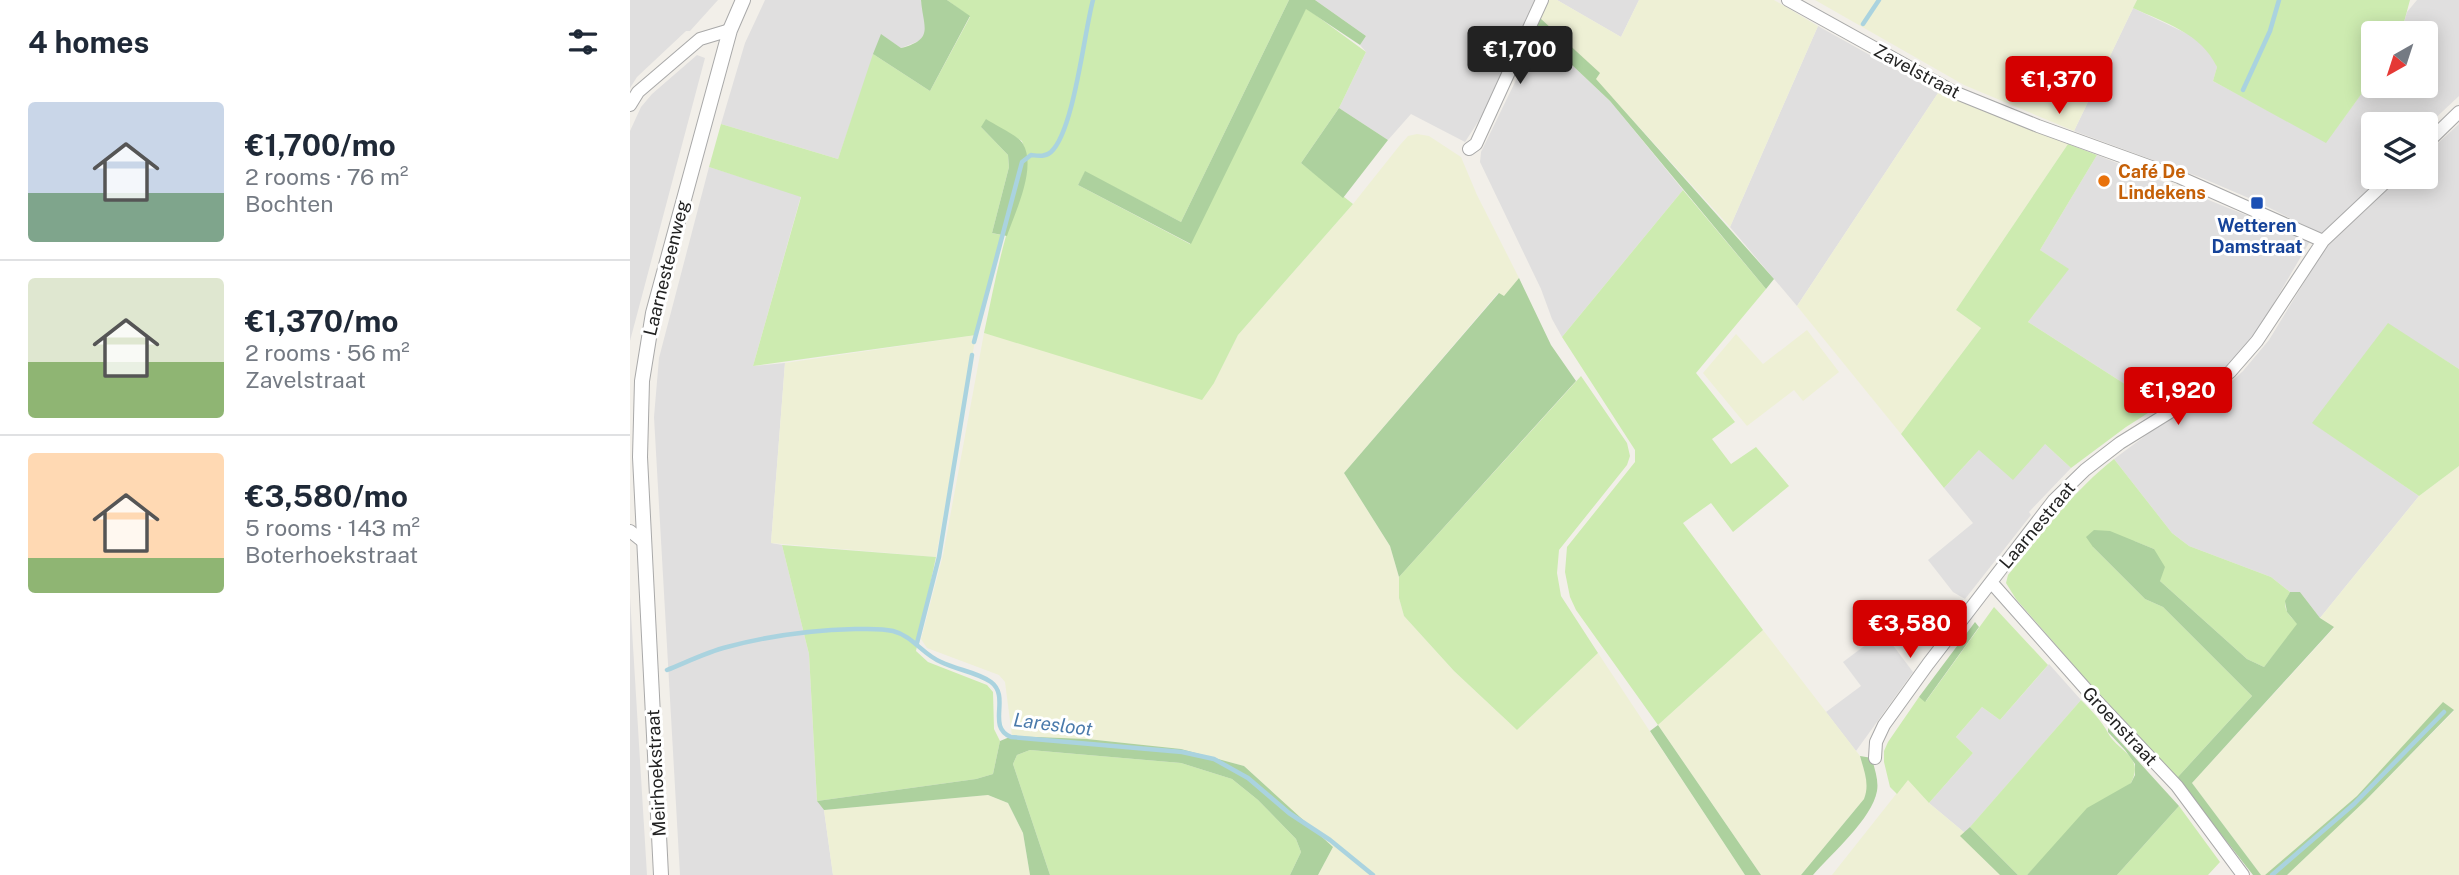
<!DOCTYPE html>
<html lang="en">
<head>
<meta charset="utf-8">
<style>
  body { margin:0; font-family:"Public Sans",sans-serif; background:#f2f2f3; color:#1f2937; height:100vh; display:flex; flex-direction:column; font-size:26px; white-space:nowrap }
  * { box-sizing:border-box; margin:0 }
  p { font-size:23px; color:#747a83 }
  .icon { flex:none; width:38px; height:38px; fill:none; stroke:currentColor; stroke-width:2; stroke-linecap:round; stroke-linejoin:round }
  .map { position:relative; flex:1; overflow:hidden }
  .panel { display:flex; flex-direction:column; background:#fff; width:630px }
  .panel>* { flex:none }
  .needle { width:46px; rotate:219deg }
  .buttons { position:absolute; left:1731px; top:21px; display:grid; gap:14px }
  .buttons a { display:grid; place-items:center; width:77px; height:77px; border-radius:7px; background:#fff; box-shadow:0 4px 18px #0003; font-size:35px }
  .price { position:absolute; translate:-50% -60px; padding:0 16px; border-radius:7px; background:#d40000; color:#fff; font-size:23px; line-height:46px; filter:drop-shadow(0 2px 4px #0008) }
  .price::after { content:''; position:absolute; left:50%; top:42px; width:21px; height:16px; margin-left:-10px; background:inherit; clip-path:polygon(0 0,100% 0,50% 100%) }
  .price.current { background:#222; color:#fff }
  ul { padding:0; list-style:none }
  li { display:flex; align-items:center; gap:21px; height:175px; padding:0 28px }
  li+li { border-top:2px solid #e0e1e3 }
  li span { display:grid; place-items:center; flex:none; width:196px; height:140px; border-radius:7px; color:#555 }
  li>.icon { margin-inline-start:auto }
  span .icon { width:84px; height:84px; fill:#fffc; stroke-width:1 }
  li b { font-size:30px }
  h2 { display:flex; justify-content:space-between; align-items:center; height:84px; padding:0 28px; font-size:30px }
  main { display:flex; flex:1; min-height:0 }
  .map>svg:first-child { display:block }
  .residential { fill:#e0dfdf }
  .farmland { fill:#eef0d5 }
  .grass { fill:#cdebb0 }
  .forest { fill:#add19e }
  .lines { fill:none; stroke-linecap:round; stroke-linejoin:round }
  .stream { stroke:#aad3df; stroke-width:4.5 }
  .minor-casing { stroke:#a9a9a9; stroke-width:14 }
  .tertiary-casing { stroke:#a9a9a9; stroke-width:16 }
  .minor { stroke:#fff; stroke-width:12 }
  .tertiary { stroke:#fff; stroke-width:14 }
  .food-dot { fill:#e8710a; stroke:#fff; stroke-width:2.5 }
  .transit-dot { fill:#1a4fb4; stroke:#fff; stroke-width:2.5 }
  .labels { text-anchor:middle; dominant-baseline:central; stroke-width:6; stroke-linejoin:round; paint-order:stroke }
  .street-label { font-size:18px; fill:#222; stroke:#fff }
  .food-label { font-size:18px; font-weight:bold; fill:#c56008; stroke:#fff; text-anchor:start }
  .transit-label { font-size:18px; font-weight:bold; fill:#164399; stroke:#fff }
  .water-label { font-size:19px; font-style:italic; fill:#4a7aab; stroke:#fff }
</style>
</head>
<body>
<main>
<section class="panel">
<h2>4 homes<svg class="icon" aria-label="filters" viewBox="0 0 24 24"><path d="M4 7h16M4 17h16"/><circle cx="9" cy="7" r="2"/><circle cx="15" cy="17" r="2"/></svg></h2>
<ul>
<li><span style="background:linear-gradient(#c9d6e8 65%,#7fa58c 0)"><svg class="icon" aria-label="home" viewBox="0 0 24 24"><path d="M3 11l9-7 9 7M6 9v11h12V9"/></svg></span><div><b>€1,700/mo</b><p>2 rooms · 76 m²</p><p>Bochten</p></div></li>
<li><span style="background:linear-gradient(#dfe7d0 60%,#8fb573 0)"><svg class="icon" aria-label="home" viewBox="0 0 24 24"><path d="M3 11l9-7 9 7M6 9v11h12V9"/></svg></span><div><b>€1,370/mo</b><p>2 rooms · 56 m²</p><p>Zavelstraat</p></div></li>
<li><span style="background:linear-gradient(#ffd9b3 75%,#8fb573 0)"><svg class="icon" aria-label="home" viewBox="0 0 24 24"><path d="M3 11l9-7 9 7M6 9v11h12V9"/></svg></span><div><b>€3,580/mo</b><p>5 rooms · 143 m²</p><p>Boterhoekstraat</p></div></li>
</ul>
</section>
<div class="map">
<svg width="1829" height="875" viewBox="0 0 1829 875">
  <rect width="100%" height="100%" fill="#f2efe9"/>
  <path class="residential" d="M0 0H88L60 31H56L7 77 0 88Z
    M135 0H291L296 26 295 34 289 41 271 48 251 35 208 159 91 124 115 43Z
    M685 0H905L853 114 835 142 781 114 758 140 709 108 736 52 730 45 736 36Z
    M927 0H1009L991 37Z
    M1787 0H1829V96L1796 127V124H1743V177H1748L1733 196 1696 232 1691 234 1628 202 1572 178 1444 131 1503 8 1564 37 1581 53 1587 67 1583 81 1696 142 1743 78V86H1796V33H1771L1777 12Z
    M1188 26 1308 93 1167 306 1100 227Z
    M904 29 980 101 1053 190 932 337 922 319 911 289 850 162 851 152 904 43Z
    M67 55 75 58 0 341V131L11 107 22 94Z
    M1829 124V369L1758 324 1683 423 1789 496 1690 618 1670 592H1660L1641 577 1559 546 1542 533 1484 459 1523 430 1596 387 1613 371 1639 340 1695 248 1771 177H1796V154Z
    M1467 155 1680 241 1624 337 1597 367 1542 403 1529 406 1398 322 1438 269 1410 250Z
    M79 167 171 196 123 366 155 363 141 543 152 545 179 654 187 801 194 810 203 875H50L24 417 29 358Z
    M1415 444 1441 468 1399 512 1401 515 1335 599 1323 592 1298 560 1343 523 1314 488 1349 450Z
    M0 597 17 875H0Z
    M1253 632 1283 672 1226 751 1196 712 1231 686 1213 662Z
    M1419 664 1451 700 1335 833 1299 803 1343 753 1326 737 1352 707 1370 720Z"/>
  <path class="farmland" d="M918 0H927L991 37 1009 0H1144L1188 26 1100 227 910 18Z
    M1185 0H1507L1444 131 1334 85Z
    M1308 93 1438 144 1326 310 1351 328 1271 434 1167 306Z
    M787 134 799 136 831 157 847 195 889 278 874 297 868 293 714 473 760 546 769 577V598L774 616 824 671 887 730 968 653 1115 875H688L703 847 614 766 551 749 457 739 382 736 375 682 369 675 297 648 291 639 313 555 354 333 404 347 584 383 608 335 723 204 770 145 778 136Z
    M1177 330 1209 372 1173 401 1164 390 1117 426 1073 373 1106 334 1133 364Z
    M346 335 306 557 141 543 155 363Z
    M1829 466V875H1657L1736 800 1824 711 1813 703 1727 796 1635 875H1631L1562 783 1704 628 1690 618 1789 496Z
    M1133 630 1230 756 1237 780V791L1234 799 1171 875H1131L1028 725Z
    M1278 779 1299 803 1335 833 1331 836 1370 875H1202Z
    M358 795 378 803 393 833 400 875H203L194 810Z"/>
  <path class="grass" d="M317 0H659L551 222 455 172 448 185 560 244 676 8 736 52 709 108 671 163 723 204 608 335 584 383 572 400 354 333C361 301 367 268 376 236 386 204 404 176 392 141L377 133 351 127 378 155 379 167 362 233 371 235 346 335 123 366 171 197 79 167 91 124 208 159 243 54 300 91 340 17Z
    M1507 0H1780L1771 33H1743V78L1696 143 1583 81 1587 67C1571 33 1535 23 1503 8Z
    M1438 144 1467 155 1410 250 1439 269 1398 322 1529 406 1496 427 1441 468 1415 444 1383 480 1349 450 1314 488 1271 434 1351 328 1326 310Z
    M1053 190 1136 289 1066 373 1105 422 1082 439 1101 464 1126 447 1159 486 1103 532 1081 503 1053 523 1133 630 1028 725 946 610 940 597 935 572 937 547 1005 462V450L932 337Z
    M1758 323 1829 369V466L1789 496 1682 423Z
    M951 376 997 443 1000 456 997 465 929 550 927 573 931 596 968 653 887 730 824 671 774 616 769 598V577Z
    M1484 459 1542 533 1559 546 1641 577 1660 592C1651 608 1656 612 1668 624L1634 667 1617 659 1530 581 1524 549 1504 541 1463 547 1515 599 1533 607 1622 696 1547 778 1453 676 1386 599 1376 583 1378 575C1411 535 1443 491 1484 459Z
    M152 545 306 557 286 651 298 662 357 685 363 692 364 729 370 741 363 774 346 779 187 801 179 654Z
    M1364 607 1418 665 1370 720 1352 707 1326 737 1343 753 1299 803 1278 780 1267 794 1260 787 1254 762V751L1258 742 1289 697 1296 701Z
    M1451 700C1461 710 1472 721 1478 733 1488 752 1515 756 1501 783L1426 845 1397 875H1388L1340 827Z
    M400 750 551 763 602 779 628 800 666 839 671 852 660 875H420L383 764 387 755Z
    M1549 806 1590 862 1578 875H1487Z"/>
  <path class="forest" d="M291 0H317L340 16 300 91 243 54 251 34 271 48C305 39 293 27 291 0Z
    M659 0H685L736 36 730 45 676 9 561 244 448 185 455 171 551 222Z
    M910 18 970 73 966 79 1144 279 1136 289 980 101 904 29Z
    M709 108 758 140 713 198 671 163Z
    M356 119C365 125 389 136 393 144 407 168 385 212 377 236L362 233 379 167 378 155 351 127Z
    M889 278 921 345 946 381 769 577 760 546 714 473 869 293 874 296Z
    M1464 530 1480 531 1524 549 1535 567 1530 581 1617 659 1634 667 1667 624 1657 612 1655 601 1660 592H1670L1690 618 1704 627 1562 783 1631 875H1623L1547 778 1622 696 1533 607 1515 599 1463 547 1456 537Z
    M1345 622 1349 627 1295 702 1289 697Z
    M1813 702 1824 710 1736 800 1657 875H1635L1727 796Z
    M1028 725 1131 875H1115L1020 731Z
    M1478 728 1549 806 1487 875H1397L1457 808 1501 783 1505 775V764L1495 750 1478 732Z
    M382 736 457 739 551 749 614 766 703 847 688 875H660L671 852 666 839 628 800 602 779 551 763 400 750 387 755 383 764 420 875H400L393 833 378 803 358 795 194 810 187 801 346 779 363 774 370 741Z
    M1230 756 1242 758C1244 768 1249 780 1247 791 1242 819 1202 853 1183 875H1171L1234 799C1240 784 1234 771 1230 756Z
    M1340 827 1388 875H1370L1330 836Z"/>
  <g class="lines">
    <path class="stream" d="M1233 24 1249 0
      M1613 90 1640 31 1649 0
      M344 342 392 162 401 155C409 156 415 157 421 152 444 131 454 33 463 0
      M287 643 309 557 342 355
      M37 670C57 662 77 652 97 647 138 636 183 630 225 629 237 629 251 628 263 631 283 636 292 654 311 662 327 670 347 672 361 682 381 697 356 727 381 737L552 752 584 759 618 778 659 813 700 840 743 875
      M1642 875 1724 804 1814 712"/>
    <defs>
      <path id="minor" d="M1158 0 1324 92 1408 126 1549 177 1693 241
        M0 105 8 92 70 39 100 30
        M1796 144 1829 112
        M839 149 846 144 912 0
        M0 531 15 543
        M1361 582 1462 696 1547 786 1613 875
        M1245 758 1246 742 1254 725 1298 664 1424 500 1455 470 1490 443 1561 399 1600 372 1627 341 1693 241 1761 177"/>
      <path id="tertiary" d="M31 875 10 457 12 381 23 313 100 30 113 0"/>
    </defs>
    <use href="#minor" class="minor-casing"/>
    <use href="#tertiary" class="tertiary-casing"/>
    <use href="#minor" class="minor"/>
    <use href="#tertiary" class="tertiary"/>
  </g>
  <circle class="food-dot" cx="1474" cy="181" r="7"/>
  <rect class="transit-dot" x="1620" y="196" width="14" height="14" rx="3.5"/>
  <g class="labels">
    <g class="street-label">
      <text transform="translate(1287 71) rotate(28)">Zavelstraat</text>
      <text transform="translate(36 268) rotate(-76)">Laarnesteenweg</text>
      <text transform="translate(1407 525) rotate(-50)">Laarnestraat</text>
      <text transform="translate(1490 726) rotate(47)">Groenstraat</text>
      <text transform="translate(26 773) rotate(-93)">Meirhoekstraat</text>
    </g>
    <g class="food-label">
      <text x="1488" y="171">Café De<tspan x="1488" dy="21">Lindekens</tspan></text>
    </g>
    <g class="transit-label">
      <text x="1627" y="225">Wetteren<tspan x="1627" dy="21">Damstraat</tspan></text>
    </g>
    <g class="water-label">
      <text transform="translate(423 724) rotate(7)">Laresloot</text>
    </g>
  </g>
</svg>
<div class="buttons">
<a><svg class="needle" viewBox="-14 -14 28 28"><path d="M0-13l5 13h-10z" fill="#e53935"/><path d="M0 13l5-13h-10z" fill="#747a83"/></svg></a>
<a><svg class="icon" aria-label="layers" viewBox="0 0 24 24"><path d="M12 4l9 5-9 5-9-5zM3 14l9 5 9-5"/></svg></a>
</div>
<b class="price current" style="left:890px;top:86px">€1,700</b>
<b class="price" style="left:1429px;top:116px">€1,370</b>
<b class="price" style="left:1548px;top:427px">€1,920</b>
<b class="price" style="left:1280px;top:660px">€3,580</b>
</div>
</main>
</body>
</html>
